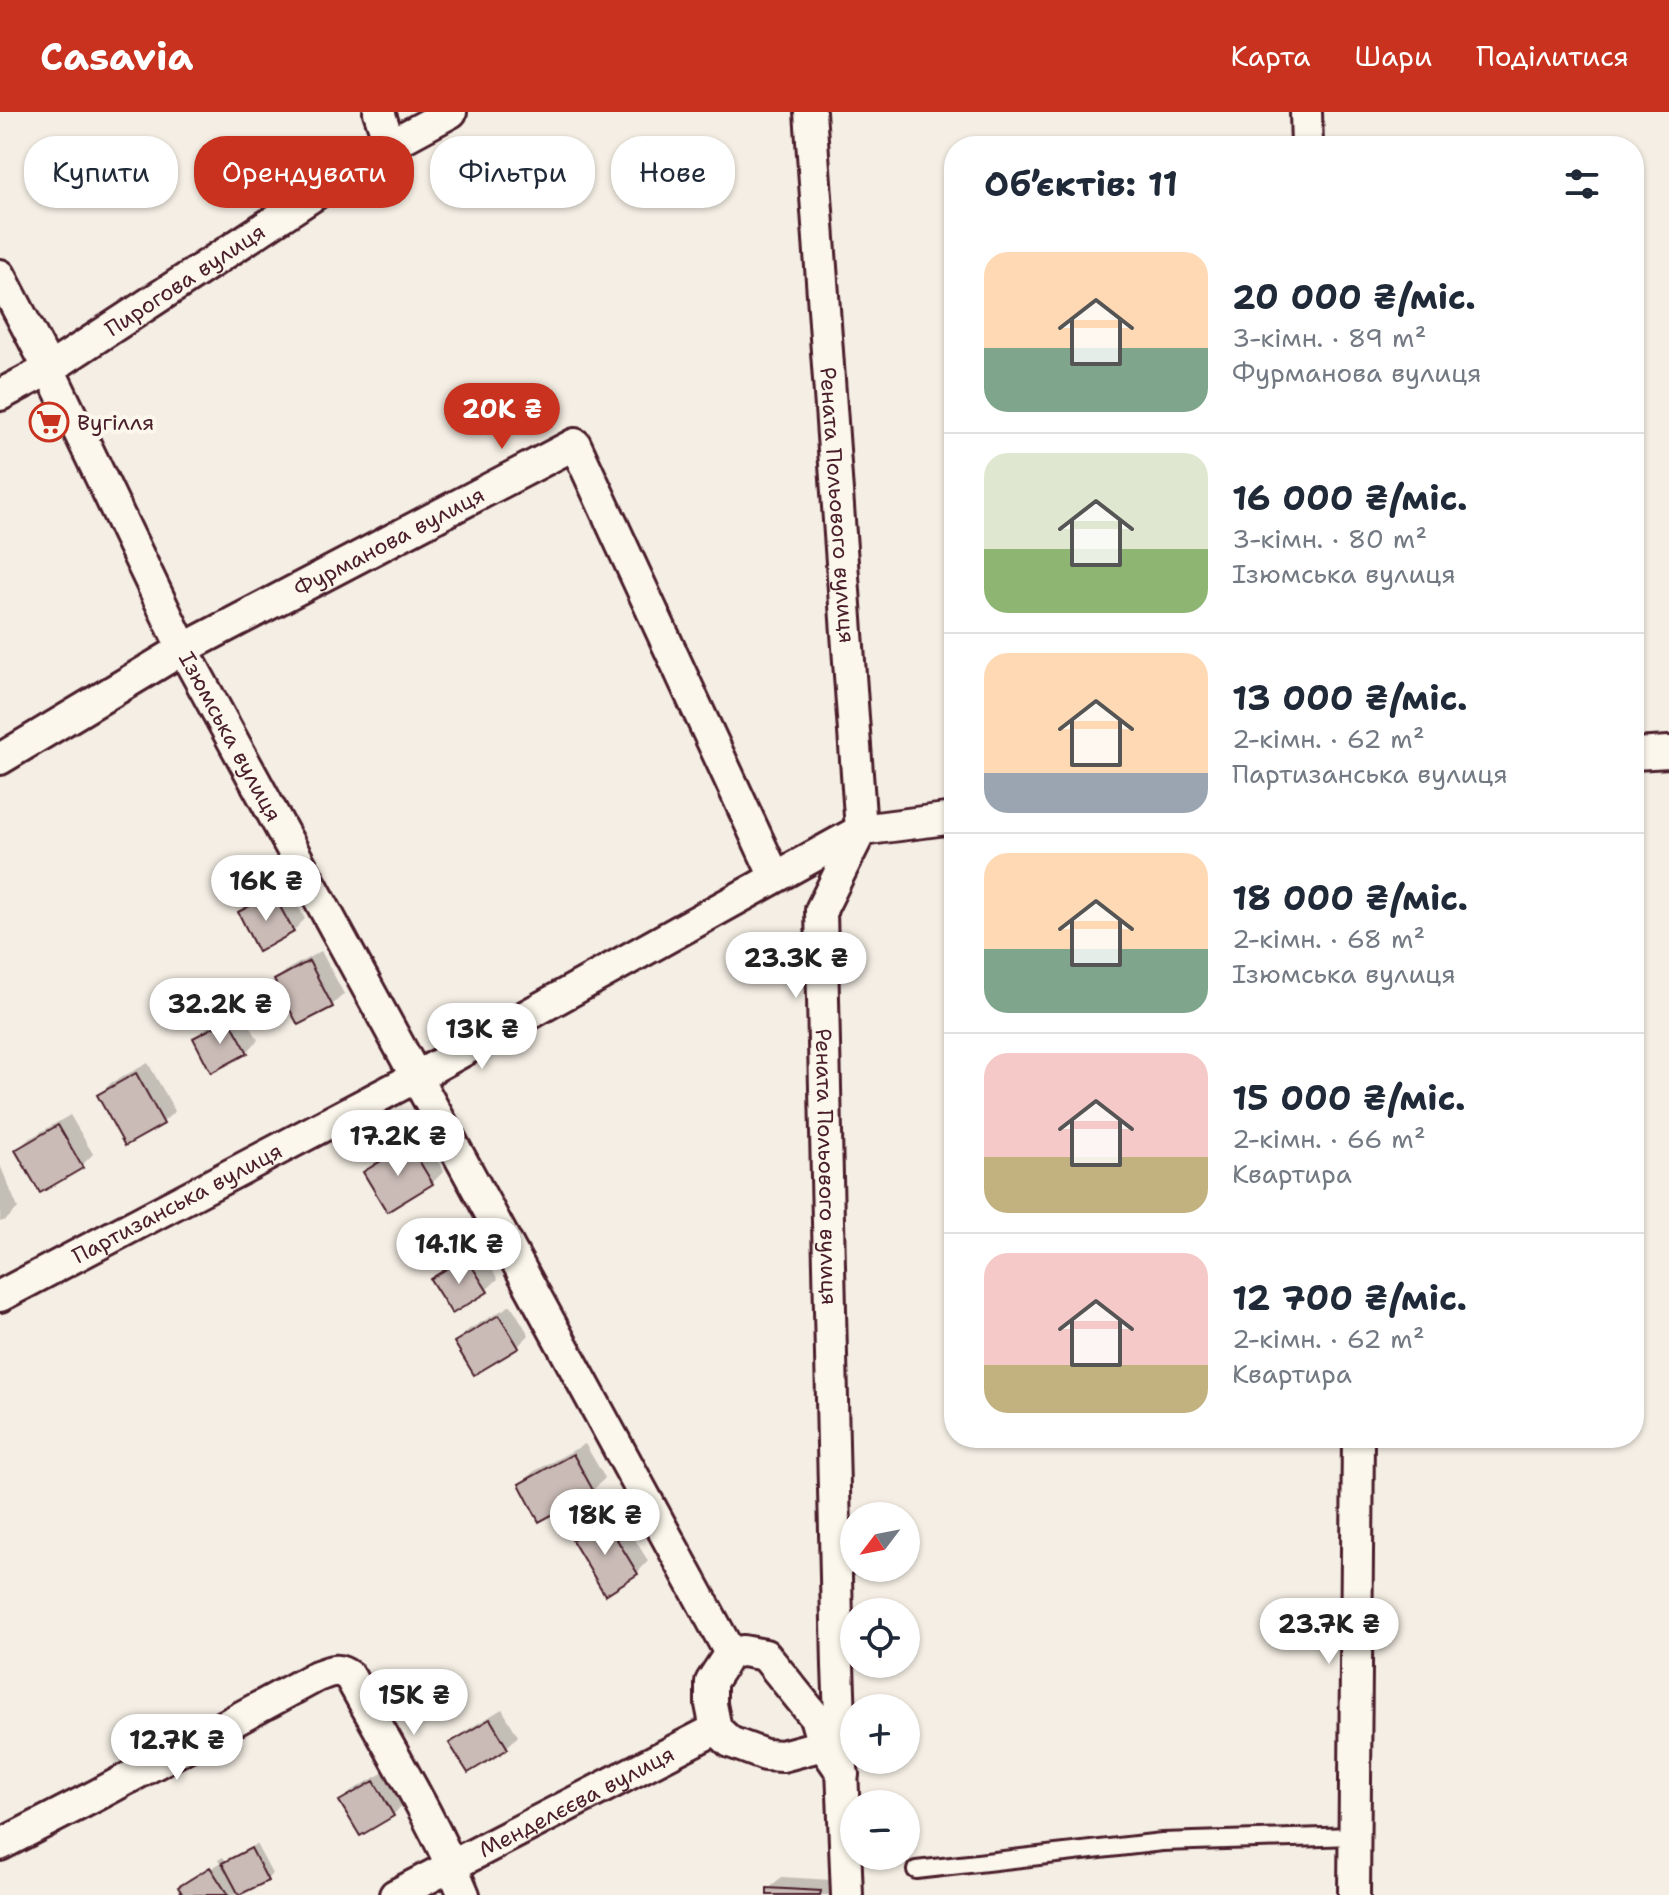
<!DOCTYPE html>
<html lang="uk">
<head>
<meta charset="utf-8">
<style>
  body { margin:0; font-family:"Shantell Sans",sans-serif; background:#f2f2f3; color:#1f2937; height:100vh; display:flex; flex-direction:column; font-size:30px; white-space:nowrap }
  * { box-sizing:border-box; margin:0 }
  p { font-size:26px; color:#747a83 }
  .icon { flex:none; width:44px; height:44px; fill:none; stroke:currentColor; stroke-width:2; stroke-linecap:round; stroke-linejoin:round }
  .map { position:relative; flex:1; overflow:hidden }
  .side { position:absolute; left:944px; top:24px; width:700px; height:1312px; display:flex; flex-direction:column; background:#fff; border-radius:32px; box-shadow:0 2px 6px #0004 }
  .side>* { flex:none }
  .guide { position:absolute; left:24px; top:24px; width:760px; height:72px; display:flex; gap:16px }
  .needle { width:52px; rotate:238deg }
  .controls { position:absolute; left:840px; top:1390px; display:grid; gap:16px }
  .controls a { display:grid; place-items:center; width:80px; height:80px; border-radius:50%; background:#fff; box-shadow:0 2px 6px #0004; font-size:40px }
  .price { position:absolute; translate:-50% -68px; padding:0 18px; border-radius:28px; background:#fff; color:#222; font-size:26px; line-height:52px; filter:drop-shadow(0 2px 4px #0008) }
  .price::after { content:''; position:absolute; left:50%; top:48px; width:24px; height:18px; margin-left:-12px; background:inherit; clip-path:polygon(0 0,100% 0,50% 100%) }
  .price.current { background:#c8321e; color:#fff }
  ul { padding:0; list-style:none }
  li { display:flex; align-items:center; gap:24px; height:200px; padding:0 40px }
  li+li { border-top:2px solid #e0e1e3 }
  li span { display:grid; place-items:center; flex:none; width:224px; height:160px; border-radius:24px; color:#555 }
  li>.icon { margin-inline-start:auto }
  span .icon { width:96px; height:96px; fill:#fffc; stroke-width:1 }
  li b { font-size:34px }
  h2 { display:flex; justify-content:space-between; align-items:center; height:96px; padding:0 40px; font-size:34px }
  .tag { padding:0 28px; border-radius:32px; background:#fff; box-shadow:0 2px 6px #0004; font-size:28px; line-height:72px }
  .tag.current { background:#c8321e; color:#fff }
  header { display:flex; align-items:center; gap:48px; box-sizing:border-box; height:112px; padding:0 40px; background:#c8321e; color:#fff }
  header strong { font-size:38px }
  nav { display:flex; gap:44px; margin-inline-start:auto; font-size:28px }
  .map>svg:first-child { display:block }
  .shadow { fill:#0003 }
  .building { fill:#cabbb6; stroke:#4a1f2b; stroke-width:2 }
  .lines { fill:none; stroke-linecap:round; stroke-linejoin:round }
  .service-casing { stroke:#4a1f2b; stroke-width:22 }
  .minor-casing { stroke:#4a1f2b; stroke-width:36 }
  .service { stroke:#fbf7ec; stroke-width:16 }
  .minor { stroke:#fbf7ec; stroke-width:30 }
  .labels { text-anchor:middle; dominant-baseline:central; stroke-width:8; stroke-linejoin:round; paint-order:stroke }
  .street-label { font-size:22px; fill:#4a1f2b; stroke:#fbf7ec }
  .poi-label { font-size:22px; fill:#4a1f2b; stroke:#fbf7ec; text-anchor:start }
</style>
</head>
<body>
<header>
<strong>Casavia</strong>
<nav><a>Карта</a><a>Шари</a><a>Поділитися</a></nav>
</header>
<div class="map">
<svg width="1669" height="1783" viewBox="0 0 1669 1783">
  <rect width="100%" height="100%" fill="#f4eee4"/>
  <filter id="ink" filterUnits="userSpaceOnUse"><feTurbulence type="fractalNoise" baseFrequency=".0125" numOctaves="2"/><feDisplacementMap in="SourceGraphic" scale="16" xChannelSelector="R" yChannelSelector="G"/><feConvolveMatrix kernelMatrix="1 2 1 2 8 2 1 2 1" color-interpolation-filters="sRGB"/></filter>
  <g filter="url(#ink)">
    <path class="shadow" d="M286 771 305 807 293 819 240 801 252 789Z
      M321 839 344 882 332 893 276 868 288 857Z
      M241 896 258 928 247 940 195 927 207 915Z
      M148 951 175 999 163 1010 126 1031 99 983 111 971Z
      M70 1003 93 1042 81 1054 17 1038 29 1027Z
      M421 1022 444 1059 432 1071 388 1098 365 1060 377 1048Z
      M0 1053 18 1096 6 1108 0 1110Z
      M478 1135 498 1167 486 1178 433 1167 444 1156Z
      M511 1193 529 1223 518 1234 457 1230 468 1218Z
      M585 1332 605 1366 593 1378 540 1407 521 1372 533 1360Z
      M617 1398 648 1449 637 1461 574 1428 586 1416Z
      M502 1597 518 1624 507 1635 452 1631 464 1620Z
      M386 1659 404 1691 393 1703 342 1689 353 1678Z
      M256 1732 272 1762 267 1767 239 1779 235 1783H185L180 1775 191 1765V1769L220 1751 218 1748 192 1764 223 1745 226 1750Z
      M781 1765 832 1768 831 1783H769V1777Z"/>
    <path class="building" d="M273 782 294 820 258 840 238 800Z
      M309 849 333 895 298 913 274 868Z
      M229 907 248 941 211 961 193 926Z
      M136 961 164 1012 125 1034 97 983Z
      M58 1013 83 1056 40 1081 15 1038Z
      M409 1032 433 1072 387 1100 363 1060Z
      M466 1145 488 1180 452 1202 430 1167Z
      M499 1203 519 1236 474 1263 454 1230Z
      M573 1342 594 1380 539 1410 519 1372Z
      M605 1408 638 1462 605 1483 572 1428Z
      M490 1607 508 1637 468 1661 449 1631Z
      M374 1669 394 1704 360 1724 339 1689Z
      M251 1736 268 1769 239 1783 222 1751Z
      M210 1755 228 1783H183L178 1775Z
      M767 1776 821 1779 820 1783H767Z"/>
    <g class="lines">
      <defs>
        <path id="service" d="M916 1758 1162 1730 1354 1724"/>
        <g id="minor">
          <path d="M379 0 390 33"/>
          <path id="s1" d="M810 0 861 718 821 798 838 1554 847 1783"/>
          <path d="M1306 0 1307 34"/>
          <path id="s2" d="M0 163 49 257 183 537 730 1541"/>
          <path id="s3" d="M0 283 49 257 390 33 451 0"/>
          <path d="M1634 642 1669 640"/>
          <path id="s4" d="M0 647 183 537 575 332 775 765"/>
          <path id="s5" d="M0 1184 416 965 861 718 954 706"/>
          <path d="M823 1633 782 1644 765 1643 730 1630 716 1617 711 1592V1570L730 1541 743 1539 765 1543 815 1605 823 1633 843 1662"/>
          <path d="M0 1733 97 1683 317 1564C332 1559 337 1555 350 1565 389 1636 434 1709 464 1783"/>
          <path id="s6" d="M395 1783 716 1617"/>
          <path d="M1354 1783 1358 1326"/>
        </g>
      </defs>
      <use href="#service" class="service-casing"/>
      <use href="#minor" class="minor-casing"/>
      <use href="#service" class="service"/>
      <use href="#minor" class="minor"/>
    </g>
  </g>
  <defs>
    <symbol id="supermarket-ring" viewBox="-11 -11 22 22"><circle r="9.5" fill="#fbf7ec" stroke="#c8321e" stroke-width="1.5"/><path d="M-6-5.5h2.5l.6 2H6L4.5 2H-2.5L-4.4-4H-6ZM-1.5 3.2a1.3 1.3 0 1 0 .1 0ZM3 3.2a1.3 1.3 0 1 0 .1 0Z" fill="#c8321e"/></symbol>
  </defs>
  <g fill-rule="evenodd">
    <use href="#supermarket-ring" x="27" y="288" width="44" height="44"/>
  </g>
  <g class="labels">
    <g class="street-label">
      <text stroke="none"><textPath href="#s3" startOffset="218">Пирогова вулиця</textPath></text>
      <text stroke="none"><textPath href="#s1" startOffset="394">Рената Польового вулиця</textPath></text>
      <text stroke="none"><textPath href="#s4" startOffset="446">Фурманова вулиця</textPath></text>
      <text stroke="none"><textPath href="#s2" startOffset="516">Ізюмська вулиця</textPath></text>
      <text stroke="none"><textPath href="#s1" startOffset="1066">Рената Польового вулиця</textPath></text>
      <text stroke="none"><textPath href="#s5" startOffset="200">Партизанська вулиця</textPath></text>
      <text stroke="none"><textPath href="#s6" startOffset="204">Менделєєва вулиця</textPath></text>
    </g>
    <g class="poi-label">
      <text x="77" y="310">Вугілля</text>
    </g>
  </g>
</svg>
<div class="controls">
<a><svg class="needle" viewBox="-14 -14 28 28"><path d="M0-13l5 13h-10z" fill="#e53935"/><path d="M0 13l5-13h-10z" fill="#747a83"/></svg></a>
<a><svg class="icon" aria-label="locate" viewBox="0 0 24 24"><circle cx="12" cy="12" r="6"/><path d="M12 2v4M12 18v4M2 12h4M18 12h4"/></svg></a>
<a>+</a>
<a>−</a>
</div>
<b class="price current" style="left:502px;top:339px">20K ₴</b>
<b class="price" style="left:266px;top:811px">16K ₴</b>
<b class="price" style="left:796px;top:888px">23.3K ₴</b>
<b class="price" style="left:220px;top:934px">32.2K ₴</b>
<b class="price" style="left:482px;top:959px">13K ₴</b>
<b class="price" style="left:398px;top:1066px">17.2K ₴</b>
<b class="price" style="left:459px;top:1174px">14.1K ₴</b>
<b class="price" style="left:605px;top:1445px">18K ₴</b>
<b class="price" style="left:1329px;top:1554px">23.7K ₴</b>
<b class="price" style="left:414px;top:1625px">15K ₴</b>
<b class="price" style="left:177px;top:1670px">12.7K ₴</b>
<div class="guide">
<a class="tag">Купити</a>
<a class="tag current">Орендувати</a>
<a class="tag">Фільтри</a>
<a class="tag">Нове</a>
</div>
<section class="side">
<h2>Об’єктів: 11<svg class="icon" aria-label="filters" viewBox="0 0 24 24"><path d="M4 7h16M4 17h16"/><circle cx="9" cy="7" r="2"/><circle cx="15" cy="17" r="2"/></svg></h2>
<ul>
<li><span style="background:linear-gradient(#ffd9b3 60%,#7fa58c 0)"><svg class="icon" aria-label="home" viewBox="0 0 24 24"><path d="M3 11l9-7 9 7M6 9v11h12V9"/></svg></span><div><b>20 000 ₴/міс.</b><p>3-кімн. · 89 m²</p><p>Фурманова вулиця</p></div></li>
<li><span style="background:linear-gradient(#dfe7d0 60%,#8fb573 0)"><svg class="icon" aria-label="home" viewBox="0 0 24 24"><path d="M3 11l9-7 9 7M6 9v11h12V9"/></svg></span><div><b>16 000 ₴/міс.</b><p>3-кімн. · 80 m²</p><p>Ізюмська вулиця</p></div></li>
<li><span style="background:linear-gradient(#ffd9b3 75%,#9aa5b1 0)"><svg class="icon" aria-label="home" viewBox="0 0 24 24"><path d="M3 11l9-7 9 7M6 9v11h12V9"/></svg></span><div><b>13 000 ₴/міс.</b><p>2-кімн. · 62 m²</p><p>Партизанська вулиця</p></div></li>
<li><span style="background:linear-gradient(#ffd9b3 60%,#7fa58c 0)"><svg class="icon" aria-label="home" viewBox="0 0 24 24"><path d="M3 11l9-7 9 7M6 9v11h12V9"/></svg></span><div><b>18 000 ₴/міс.</b><p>2-кімн. · 68 m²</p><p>Ізюмська вулиця</p></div></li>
<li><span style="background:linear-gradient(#f6c9c9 65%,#c2b280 0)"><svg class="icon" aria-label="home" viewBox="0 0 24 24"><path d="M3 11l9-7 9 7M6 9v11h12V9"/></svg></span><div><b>15 000 ₴/міс.</b><p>2-кімн. · 66 m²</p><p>Квартира</p></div></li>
<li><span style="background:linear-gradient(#f6c9c9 70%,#c2b280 0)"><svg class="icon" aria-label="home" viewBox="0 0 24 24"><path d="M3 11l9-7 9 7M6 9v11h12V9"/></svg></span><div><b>12 700 ₴/міс.</b><p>2-кімн. · 62 m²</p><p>Квартира</p></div></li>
</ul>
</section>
</div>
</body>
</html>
